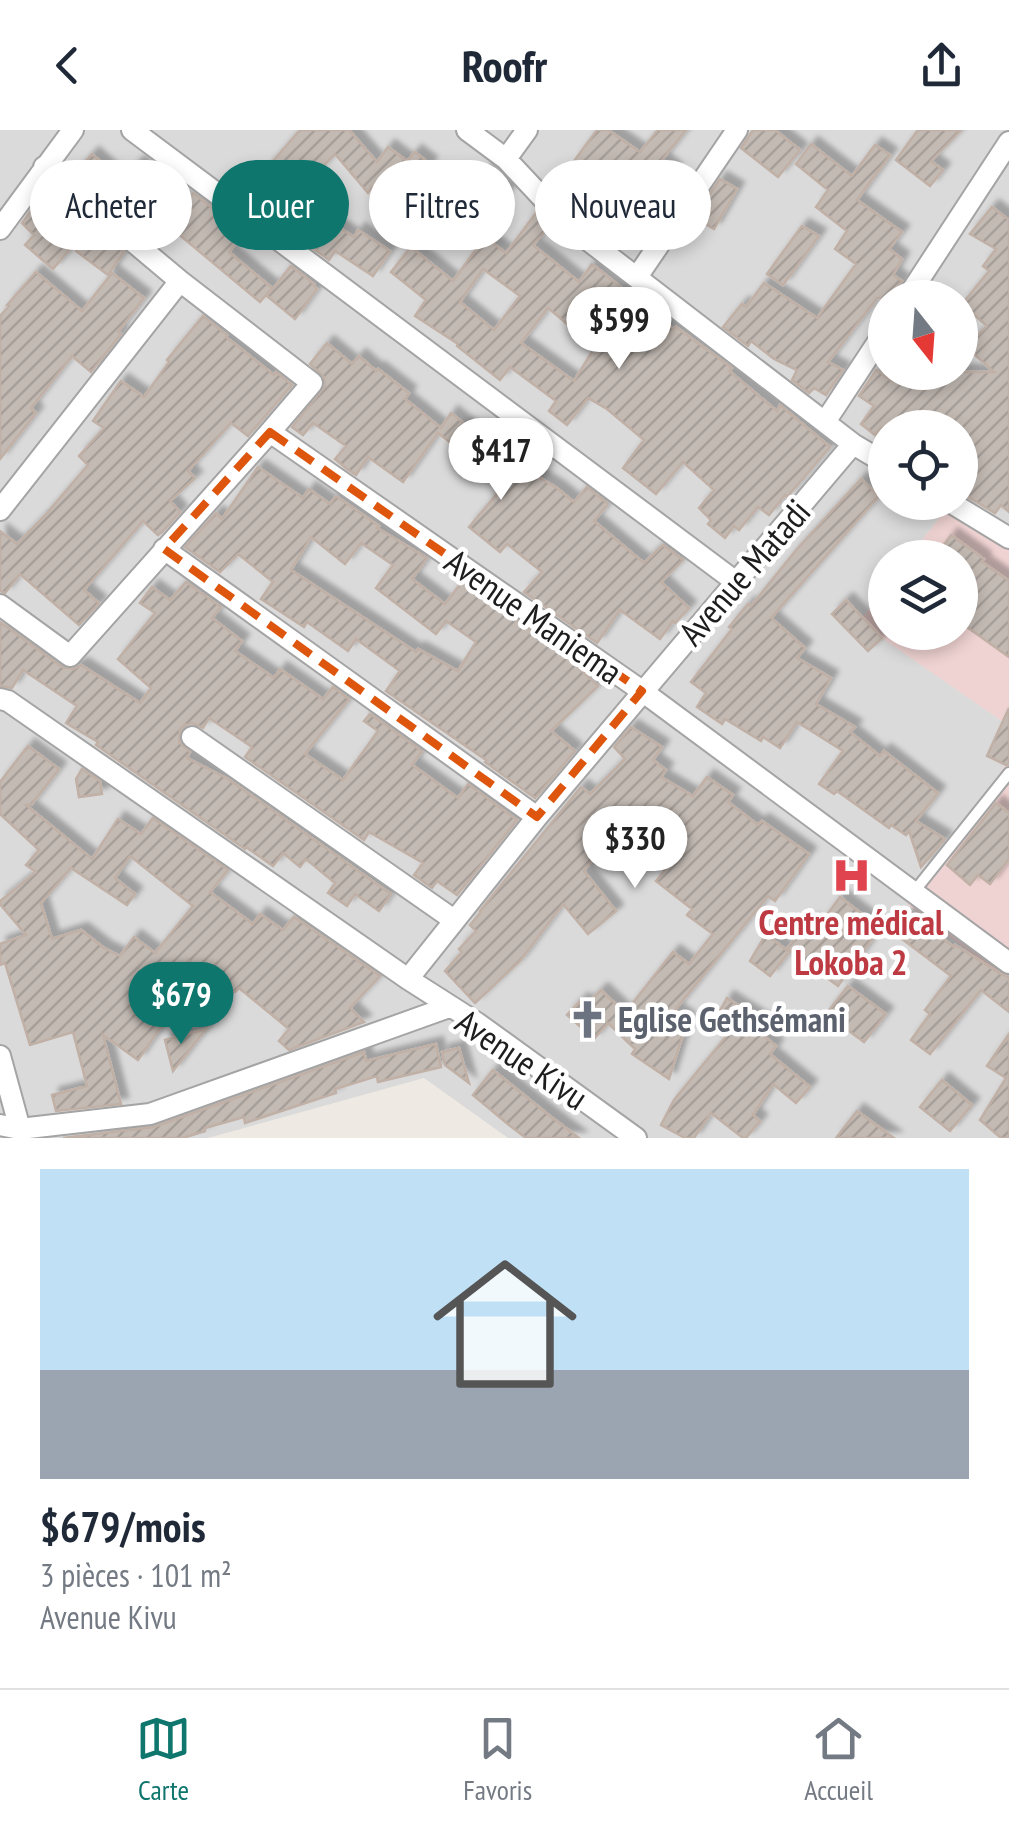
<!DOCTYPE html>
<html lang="fr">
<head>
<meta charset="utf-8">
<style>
  body { margin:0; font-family:"PT Sans Narrow",sans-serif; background:#f2f2f3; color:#1f2937; height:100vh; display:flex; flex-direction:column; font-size:38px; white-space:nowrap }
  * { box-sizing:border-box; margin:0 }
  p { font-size:32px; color:#747a83 }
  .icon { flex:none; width:55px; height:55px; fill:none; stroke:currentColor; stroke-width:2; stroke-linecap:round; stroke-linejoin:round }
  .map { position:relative; height:1008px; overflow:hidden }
  .side { display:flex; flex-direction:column; background:#fff; flex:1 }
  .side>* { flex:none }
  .top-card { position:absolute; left:30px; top:30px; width:950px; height:90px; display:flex; gap:20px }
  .needle { width:65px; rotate:163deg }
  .tools { position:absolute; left:868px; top:150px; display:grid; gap:20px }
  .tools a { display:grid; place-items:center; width:110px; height:110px; border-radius:50%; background:#fff; box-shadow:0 5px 15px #0003; font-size:50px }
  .price { position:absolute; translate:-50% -85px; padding:0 22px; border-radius:35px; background:#fff; color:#222; font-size:32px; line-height:65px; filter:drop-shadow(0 2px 5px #0008) }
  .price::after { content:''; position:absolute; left:50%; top:60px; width:30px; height:22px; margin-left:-15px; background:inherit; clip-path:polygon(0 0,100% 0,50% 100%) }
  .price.selected { background:#0f766e; color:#fff }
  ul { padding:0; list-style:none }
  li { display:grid; align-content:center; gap:20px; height:530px; padding:0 40px }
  li span { display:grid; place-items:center; height:310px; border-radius:0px; color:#555 }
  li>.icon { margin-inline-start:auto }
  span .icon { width:180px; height:180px; fill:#fffc; stroke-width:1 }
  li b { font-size:42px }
  .pill { padding:0 35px; border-radius:45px; background:#fff; box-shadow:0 5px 15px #0003; font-size:35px; line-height:90px }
  .pill.selected { background:#0f766e; color:#fff }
  header { display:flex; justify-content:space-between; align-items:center; height:130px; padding:0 40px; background:#fff; font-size:45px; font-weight:700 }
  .tab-bar { display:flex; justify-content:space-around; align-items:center; height:140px; border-top:2px solid #e0e1e3; background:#fff; font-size:28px; color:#747a83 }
  .tab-bar a { display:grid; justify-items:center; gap:5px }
  .tab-bar .selected { color:#0f766e }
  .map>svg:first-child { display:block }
  .residential { fill:#dbdada; fill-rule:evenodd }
  .commercial { fill:#efd3d2 }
  .building { fill:url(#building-hatch); stroke:#c0b0a6; stroke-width:2.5; fill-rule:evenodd; filter:url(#shadow) }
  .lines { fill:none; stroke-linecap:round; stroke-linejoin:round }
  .service-casing { stroke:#a4a4a4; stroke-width:14 }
  .minor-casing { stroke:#a4a4a4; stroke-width:24 }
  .service { stroke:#fff; stroke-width:10 }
  .minor { stroke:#fff; stroke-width:20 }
  .marked { fill:none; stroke:#de560d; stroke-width:8; stroke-dasharray:20 12; stroke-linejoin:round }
  .labels { text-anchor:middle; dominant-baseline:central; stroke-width:9; stroke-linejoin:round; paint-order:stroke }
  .street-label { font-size:35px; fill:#1d1d1d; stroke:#fff }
  .health-label { font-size:35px; font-weight:bold; fill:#be3a42; stroke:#fff }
  .worship-label { font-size:35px; font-weight:bold; fill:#5b616d; stroke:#fff; text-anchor:start }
</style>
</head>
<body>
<header><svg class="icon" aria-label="back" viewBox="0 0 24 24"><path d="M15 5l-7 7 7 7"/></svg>Roofr<svg class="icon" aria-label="share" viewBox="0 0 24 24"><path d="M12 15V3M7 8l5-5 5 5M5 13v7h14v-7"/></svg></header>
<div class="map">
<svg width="1009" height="1008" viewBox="0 0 1009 1008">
  <defs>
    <pattern id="building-hatch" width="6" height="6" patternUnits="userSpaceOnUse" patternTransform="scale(2.5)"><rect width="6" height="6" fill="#c3bab3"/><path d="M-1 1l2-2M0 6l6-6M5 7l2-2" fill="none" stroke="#a79f9a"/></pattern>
    <filter id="shadow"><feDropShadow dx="7" dy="-7" stdDeviation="2.5" flood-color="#0004"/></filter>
  </defs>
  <rect width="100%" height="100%" fill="#eeeae3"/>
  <path class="residential" d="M0 0H1009V397L960 371V298H885V372L951 373 909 427 885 428V459L860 492 1009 596V1008H508L424 948 208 1008H0ZM885 168H960V242H885Z"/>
  <path class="commercial" d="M951 373 1009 397V596L859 492 885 459V502H960V428L909 427Z
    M1009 630V852L907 774Z"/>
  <path class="building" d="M300 0H349L377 32 388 17 407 31 415 22 430 34 423 43 455 72 485 41 509 61 466 112 425 73 412 89 372 57 368 63 335 24 297 62 313 81 354 107 358 100 390 121 373 146 335 121 329 130 307 114 310 109 270 64 282 52 266 39Z
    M597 0H608L640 22 658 0H686L662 30 675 41 659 59 670 67 656 87 630 68 619 82 604 70 602 73 573 50 581 36 574 31Z
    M753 0H775L800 20 778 47 741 18Z
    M918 0H961L931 31 943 40 930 56 896 30Z
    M811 14 852 46 875 15 890 25 857 70 902 102 889 119 902 129 893 145 902 151 893 168H877L828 232 843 240 826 265 814 258 809 263 792 250 797 240 774 229 751 211 748 216 723 197 742 174 746 177 764 153 817 188 856 134 835 119 847 101 816 77 828 60 796 34Z
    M92 24 121 50 138 33 186 72 193 63 245 103 229 122 272 158 260 172 176 102 174 105 117 59 106 71 75 43Z
    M720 49 737 59 714 99 694 87Z
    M47 58 64 72 50 88 77 111 53 139 25 115 34 105 22 93Z
    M992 77 1009 90V382L1001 375 995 383 960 362V298H881L875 305 861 294 874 276 859 266 876 240 892 251 898 242H994L966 217 987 196 962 174 989 141 983 136 996 119 970 104Z
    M536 83 550 96 533 115 579 152 592 134 632 166 630 167 674 199 676 197 732 238 729 241 777 281 780 275 830 317 787 367 785 365 769 385 758 377 739 400 734 396 725 408 708 394 711 390 699 378 714 360 683 332 656 364 623 338 644 310 607 279 588 268 567 295 549 281 556 271 510 237 500 250 457 216 458 214 415 186 426 170 391 142 411 117 453 151 485 107 506 123ZM483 139 520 166 494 200 460 172ZM548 178 595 217 574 251 521 213Z
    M802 96 819 106 783 155 767 144Z
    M94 97 124 122 108 145 76 121Z
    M291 136 314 154 313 155 317 159 295 189 267 166Z
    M36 142 82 181 112 143 144 168 118 202 121 204 91 242 72 226 31 278 36 283 0 329V186L9 176 7 175Z
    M203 186 227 205 226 207 274 245 276 242 292 255 248 306 231 293 188 341 195 348 170 371 180 382 162 402 158 405 143 391 84 460 99 473 79 495 20 444 5 463 0 461V401L17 414 47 383 88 335 79 326 104 298 93 291 121 251 144 267 169 232 167 230Z
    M327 213 352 234 359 226 376 241 378 239 409 263 405 269 441 298 451 283 510 330 557 358 574 372 587 357 608 374 594 391 644 433 663 415 683 430 661 452 689 478 675 493 673 491 660 509 620 480 597 513 524 462 542 442 507 414 500 422 469 397 501 359 497 356 500 351 438 303 403 352 368 327 356 345 347 339 335 329 346 316 313 293 303 305 292 297 325 256 324 247 310 234Z
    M258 337 303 368 309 359 330 374 336 366 379 396 377 398 427 428 412 449 445 474 462 452 582 536 580 539 598 556 551 601 575 621 535 668 485 632 486 630 386 561 400 541 356 509 348 521 307 492 304 497 261 469 273 452 238 424 220 442 185 417 216 383 222 389ZM311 407 345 434 361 413 393 435 376 458 436 504 446 491 476 512 458 541 418 519 416 522 291 440Z
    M861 349 879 366 771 488 805 518 797 528 831 548 816 574 855 597 850 602 880 626 884 621 938 663 916 691 945 709 921 737 909 701 906 705 891 695 889 698 837 661 834 664 819 654 843 621 797 592 780 618 763 607 761 611 725 589 722 594 697 577 706 563 691 552 732 499 729 497 748 474 751 476 797 419Z
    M951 405 984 429 982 432 1009 451V527L960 492V428H935Z
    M186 452 221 477 212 488 242 511 235 521 274 548 280 539 323 569 333 557 349 569 305 624 343 650 378 601 364 591 370 584 422 621 412 635 418 639 458 668 468 654 517 690 457 765 437 751 432 758 414 745 423 733 369 702 364 710 245 627 252 617 209 588 203 598 192 593 185 595 180 600 179 612 190 622 187 628 228 649 391 764 379 781 355 764 347 776 328 763 335 753 306 729 300 737 283 723 273 736 246 717 245 719 96 615 98 612 66 593 77 576 23 540 12 558 0 556V492L62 537 74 539 81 535 140 573 151 558 118 529 155 483 140 473 152 457 170 470Z
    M846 470 882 508 868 521 832 484Z
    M1009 578V634L1006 635 987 626Z
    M631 597 662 617 653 630 666 640 661 647 693 666 707 647 733 665 728 672 758 695 762 691 809 724 775 771 768 766 675 880 688 889 669 949 632 924 635 919 608 893 594 909 567 885 581 870 587 874 601 860 625 883 673 822 689 834 713 804 687 785 692 779 656 751 678 724 663 713 664 711 625 687 584 741 616 781 588 804 563 774 520 831 475 873 445 841 462 822 459 819 476 801 470 795 481 782 480 781 581 657 590 664 625 629 614 617Z
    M28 616 59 639 32 674 26 675 92 729 118 689 141 704 153 688 228 740 210 762 253 794 260 784 283 800 294 787 380 846 350 878 364 892 289 920 279 911 289 899 239 858 235 862H228L189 831 194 850 138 930 103 905 121 974 56 981 52 965 87 956 73 902 30 915 5 833 0 835V814L26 805 0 774V771L36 742 26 735 39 720 0 684V652ZM130 726 193 776 155 823 134 807 120 826 104 818 81 800 52 809 41 773 71 738 127 775 135 764 115 748Z
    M82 639 100 651 102 664 79 667 76 649Z
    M996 673 1009 683V729L990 754 978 745 970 755 947 735Z
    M840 767 880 798 838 856 787 818 811 791 818 797Z
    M909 783 954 817 955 815 1001 844 1009 847V882L981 860 930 924 911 910 930 884 925 880 951 846 893 802Z
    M766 804 789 822 770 846 750 831Z
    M848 856 886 884 864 912 826 884Z
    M727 868 766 893 760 903 776 916 770 924 810 957 796 973 773 954 753 985 760 991 746 1008H743L711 983 694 1008H685L661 995 674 970 729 903 713 893Z
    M206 899 173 941 165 910Z
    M1009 904V1008H1001L980 990 1006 948 987 936Z
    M436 914 441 937 378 952 377 946 335 959 336 963 245 993 244 987 205 998V1001L183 1008H63L154 997 364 922 366 931Z
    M459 918 469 953 445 935 442 922Z
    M493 940 550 986 579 1008H526L509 995 473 965Z
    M942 950 972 975 950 1001 920 977Z
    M857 981 894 1008H836Z"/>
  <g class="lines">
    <defs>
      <path id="service" d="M913 763 1009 643"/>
      <path id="minor" d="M132 0 736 452
        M467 0 506 29 567 94 853 314 885 333
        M506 29 527 0
        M44 37 180 151 312 253 270 302
        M0 99 73 0
        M637 147 737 0
        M907 168 1009 12
        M825 292 885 201
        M950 372 1009 408
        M0 380 180 151
        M164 419 537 687
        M0 475 70 526 270 302 642 561 1009 833
        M0 569 8 571 408 849 477 893 636 1008
        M192 607 454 790
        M408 849 537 687 853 314
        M0 926 20 999
        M0 995 20 999 150 984 449 877"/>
    </defs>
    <use href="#service" class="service-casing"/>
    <use href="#minor" class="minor-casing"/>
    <use href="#service" class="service"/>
    <use href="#minor" class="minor"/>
  </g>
  <path class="marked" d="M270 302 642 561 537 687 164 419Z"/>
  <defs>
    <symbol id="hospital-bare" viewBox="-9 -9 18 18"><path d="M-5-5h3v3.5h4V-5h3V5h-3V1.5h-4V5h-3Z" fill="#e0444e" stroke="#fff" stroke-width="2.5" paint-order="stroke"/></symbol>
    <symbol id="church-bare" viewBox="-9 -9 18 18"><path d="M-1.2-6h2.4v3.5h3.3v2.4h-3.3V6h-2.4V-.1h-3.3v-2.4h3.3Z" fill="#6b7280" stroke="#fff" stroke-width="2.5" paint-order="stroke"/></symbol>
  </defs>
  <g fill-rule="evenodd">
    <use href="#hospital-bare" x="824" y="718" width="55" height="55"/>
    <use href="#church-bare" x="560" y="862" width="55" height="55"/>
  </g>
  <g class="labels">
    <g class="street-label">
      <text transform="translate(744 442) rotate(-49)">Avenue Matadi</text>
      <text transform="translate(534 486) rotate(35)">Avenue Maniema</text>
      <text transform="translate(522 929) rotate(34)">Avenue Kivu</text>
    </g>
    <g class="health-label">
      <text x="851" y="792">Centre médical<tspan x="851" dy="40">Lokoba 2</tspan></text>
    </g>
    <g class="worship-label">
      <text x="618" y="889">Eglise Gethsémani</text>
    </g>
  </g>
</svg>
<div class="tools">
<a><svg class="needle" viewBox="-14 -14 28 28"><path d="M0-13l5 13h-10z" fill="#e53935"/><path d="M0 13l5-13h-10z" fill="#747a83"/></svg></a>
<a><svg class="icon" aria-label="locate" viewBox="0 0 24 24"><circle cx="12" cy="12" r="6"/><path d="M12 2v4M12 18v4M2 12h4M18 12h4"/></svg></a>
<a><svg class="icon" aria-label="layers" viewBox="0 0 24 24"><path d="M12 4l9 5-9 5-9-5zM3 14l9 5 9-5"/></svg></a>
</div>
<b class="price" style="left:619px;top:242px">$599</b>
<b class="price" style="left:501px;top:373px">$417</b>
<b class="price" style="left:635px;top:761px">$330</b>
<b class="price selected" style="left:181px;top:917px">$679</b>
<div class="top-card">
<a class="pill">Acheter</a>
<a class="pill selected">Louer</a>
<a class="pill">Filtres</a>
<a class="pill">Nouveau</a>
</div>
</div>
<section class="side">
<ul>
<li><span style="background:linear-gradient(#bfe0f5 65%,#9aa5b1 0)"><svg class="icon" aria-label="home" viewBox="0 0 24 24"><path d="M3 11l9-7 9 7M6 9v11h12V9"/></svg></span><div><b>$679/mois</b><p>3 pièces · 101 m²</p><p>Avenue Kivu</p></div></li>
</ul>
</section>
<nav class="tab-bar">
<a class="selected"><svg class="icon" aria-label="map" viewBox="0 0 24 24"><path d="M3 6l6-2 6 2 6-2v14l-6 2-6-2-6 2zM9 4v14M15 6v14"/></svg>Carte</a>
<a><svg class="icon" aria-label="saved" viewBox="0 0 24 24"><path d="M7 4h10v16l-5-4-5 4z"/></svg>Favoris</a>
<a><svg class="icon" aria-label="home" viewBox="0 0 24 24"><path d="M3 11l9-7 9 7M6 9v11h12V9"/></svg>Accueil</a>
</nav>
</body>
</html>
